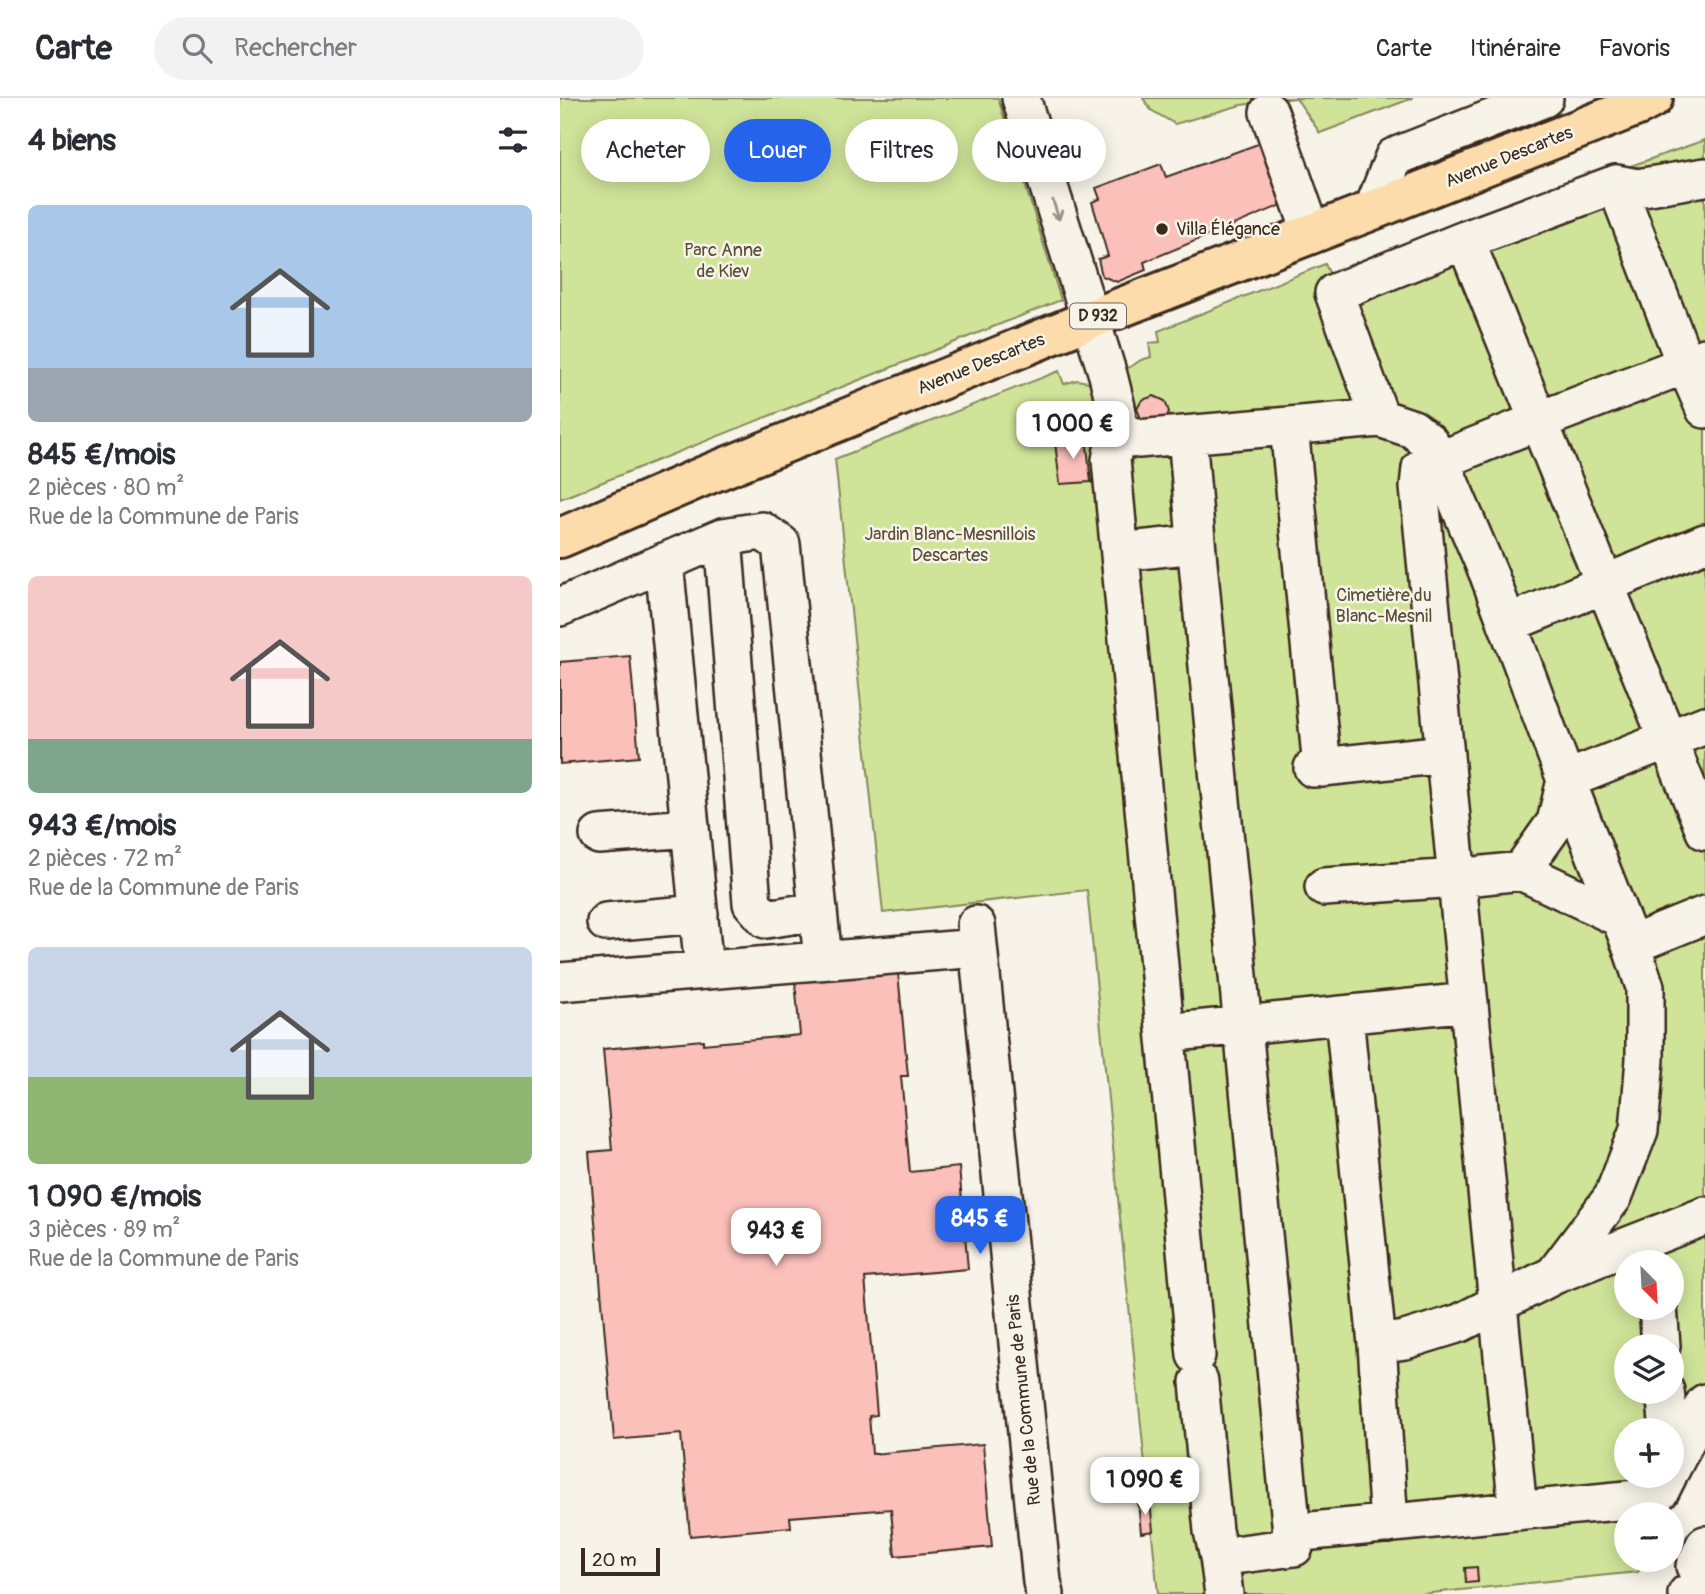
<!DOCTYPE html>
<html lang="fr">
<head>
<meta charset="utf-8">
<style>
  body { margin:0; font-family:Pangolin,sans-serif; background:#f2f2f3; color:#2b2b33; height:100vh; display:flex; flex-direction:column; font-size:26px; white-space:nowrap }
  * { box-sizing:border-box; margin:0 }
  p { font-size:23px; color:#7c7c81 }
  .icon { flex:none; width:38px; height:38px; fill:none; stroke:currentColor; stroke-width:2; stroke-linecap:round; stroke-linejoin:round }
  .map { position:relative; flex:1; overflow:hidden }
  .side { display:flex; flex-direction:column; background:#fff; width:560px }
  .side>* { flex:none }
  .top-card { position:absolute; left:21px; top:21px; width:665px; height:63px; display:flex; gap:14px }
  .needle { width:46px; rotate:156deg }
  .fabs { position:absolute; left:1054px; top:1152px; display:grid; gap:14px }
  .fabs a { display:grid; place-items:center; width:70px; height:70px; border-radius:50%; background:#fff; box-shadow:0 4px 18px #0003; font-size:35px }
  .scale { position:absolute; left:21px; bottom:18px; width:79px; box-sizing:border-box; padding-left:7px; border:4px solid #3b2a1e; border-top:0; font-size:19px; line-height:24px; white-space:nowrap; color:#3b2a1e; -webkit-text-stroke:5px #f7f3e8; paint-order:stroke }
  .price { position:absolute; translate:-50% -60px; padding:0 16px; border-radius:14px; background:#fff; color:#222; font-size:23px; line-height:46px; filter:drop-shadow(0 2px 4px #0008) }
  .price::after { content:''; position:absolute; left:50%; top:42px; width:21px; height:16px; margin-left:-10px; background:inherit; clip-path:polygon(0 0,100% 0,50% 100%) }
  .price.active { background:#2563eb; color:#fff }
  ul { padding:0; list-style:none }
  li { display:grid; align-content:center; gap:14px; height:371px; padding:0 28px }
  li span { display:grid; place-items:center; height:217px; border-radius:10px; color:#555 }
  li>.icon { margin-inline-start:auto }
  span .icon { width:126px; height:126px; fill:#fffc; stroke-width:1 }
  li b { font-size:30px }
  h2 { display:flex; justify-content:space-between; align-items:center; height:84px; padding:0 28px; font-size:30px }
  .chip { padding:0 24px; border-radius:32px; background:#fff; box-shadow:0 4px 18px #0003; font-size:24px; line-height:63px }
  .chip.active { background:#2563eb; color:#fff }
  header { display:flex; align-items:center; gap:42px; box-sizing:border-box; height:98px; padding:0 35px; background:#fff; border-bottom:2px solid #e1e1e2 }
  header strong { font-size:33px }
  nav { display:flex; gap:38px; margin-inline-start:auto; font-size:24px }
  .search { width:490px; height:63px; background:#f2f2f3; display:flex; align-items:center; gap:18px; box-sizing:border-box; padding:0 24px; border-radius:38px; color:#7c7c81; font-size:26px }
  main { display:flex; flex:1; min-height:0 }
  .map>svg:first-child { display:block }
  .green { fill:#cfe499; stroke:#85875c; stroke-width:2; fill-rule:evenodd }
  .building { fill:#fcc0bb; stroke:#3b2a1e; stroke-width:2 }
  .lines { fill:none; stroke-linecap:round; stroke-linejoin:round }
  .minor-casing { stroke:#3b2a1e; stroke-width:42 }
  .major-casing { stroke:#3b2a1e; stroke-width:44 }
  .minor { stroke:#f7f3e8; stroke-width:37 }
  .major { stroke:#fddcac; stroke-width:38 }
  .oneway { stroke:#998e83 }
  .poi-dot { fill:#3b2a1e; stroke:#f7f3e8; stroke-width:2.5 }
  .labels { text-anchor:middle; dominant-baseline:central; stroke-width:5; stroke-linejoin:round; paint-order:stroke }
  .shield { fill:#f7f3e8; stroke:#73665b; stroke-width:2 }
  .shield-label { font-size:16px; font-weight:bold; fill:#3b2a1e }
  .street-label { font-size:18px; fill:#3b2a1e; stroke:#f7f3e8 }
  .poi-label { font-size:18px; fill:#3b2a1e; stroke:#f7f3e8; text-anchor:start }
  .park-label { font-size:18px; fill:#594f37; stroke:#f7f3e8 }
</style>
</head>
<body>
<header>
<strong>Carte</strong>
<div class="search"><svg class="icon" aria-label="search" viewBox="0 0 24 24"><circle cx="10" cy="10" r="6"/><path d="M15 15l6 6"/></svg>Rechercher</div>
<nav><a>Carte</a><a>Itinéraire</a><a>Favoris</a></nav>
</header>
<main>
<section class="side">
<h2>4 biens<svg class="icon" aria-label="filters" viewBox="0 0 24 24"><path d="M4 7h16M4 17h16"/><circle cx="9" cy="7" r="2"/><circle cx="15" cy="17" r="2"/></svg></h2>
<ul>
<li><span style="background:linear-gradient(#a9c7e8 75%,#9aa5b1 0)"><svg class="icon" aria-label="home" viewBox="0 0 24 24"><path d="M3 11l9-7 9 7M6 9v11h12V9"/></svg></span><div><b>845 €/mois</b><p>2 pièces · 80 m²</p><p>Rue de la Commune de Paris</p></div></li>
<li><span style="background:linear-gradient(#f6c9c9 75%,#7fa58c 0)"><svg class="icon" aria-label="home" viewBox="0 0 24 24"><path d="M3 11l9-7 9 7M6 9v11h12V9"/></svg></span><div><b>943 €/mois</b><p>2 pièces · 72 m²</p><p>Rue de la Commune de Paris</p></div></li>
<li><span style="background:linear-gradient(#c9d6e8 60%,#8fb573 0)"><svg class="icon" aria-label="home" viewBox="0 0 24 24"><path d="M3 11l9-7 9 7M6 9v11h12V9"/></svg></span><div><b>1 090 €/mois</b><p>3 pièces · 89 m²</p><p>Rue de la Commune de Paris</p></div></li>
</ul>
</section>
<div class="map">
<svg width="1145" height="1496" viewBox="0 0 1145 1496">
  <rect width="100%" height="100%" fill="#f7f3e8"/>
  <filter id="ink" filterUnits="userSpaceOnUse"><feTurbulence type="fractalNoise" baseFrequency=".0143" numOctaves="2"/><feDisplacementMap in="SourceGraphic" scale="14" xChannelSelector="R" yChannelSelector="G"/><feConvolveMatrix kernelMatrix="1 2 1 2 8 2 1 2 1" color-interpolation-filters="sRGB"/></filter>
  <g filter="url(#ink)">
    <path class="green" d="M0 0H438L501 202 0 401Z
      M583 0H735L681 7 615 26 591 12Z
      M736 0H853L760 35Z
      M1145 42V1343L1108 1416H1066V1461H1085L1078 1474 861 1496H598L527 792 323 815 275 361 499 273 504 286 517 282 528 284 570 269 581 262 591 259 589 245 600 244 598 233 765 166 774 185 1022 85ZM1066 1164H1111V1209H1066ZM1066 1248H1111V1293H1066ZM1066 1332H1111V1377H1066Z"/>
    <path class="building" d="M712 41 734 102 584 164 586 172 557 184 542 178 538 161 548 158 532 104 540 101 536 90 601 66 606 79Z
      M594 298 605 303 609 314 602 328 582 323 577 311 582 302Z
      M526 340 531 384 500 386 495 344Z
      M70 558 79 659 0 666V564Z
      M338 875 348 978H341L350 1074 399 1069 408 1171 305 1180 317 1317 309 1318 312 1356 423 1346 432 1449 335 1458 331 1411 230 1419 231 1429 130 1438 121 1336 54 1342 29 1054 52 1052 43 951 143 942V946L240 937 235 883Z
      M578 1403H590L593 1433 581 1435Z
      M917 1469 918 1484 906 1485 905 1470Z"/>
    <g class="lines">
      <defs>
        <path id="minor" d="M461 0 548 277 556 309 557 331 578 341 820 320 853 331 869 344 880 362 929 477 1006 682 1071 847 1085 889V961L1079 1032 1053 1099 994 1177 900 1225 845 1242 817 1246
          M709 14 752 136
          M1056 86 1125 265 1145 311
          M813 112 834 59 984 0
          M905 142 1145 733
          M820 320 774 195 905 142 1056 86 1077 90 1145 79
          M729 328 762 670
          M557 331 551 362 636 1257
          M627 337 638 465 732 1435
          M163 439 192 805 206 821 258 813
          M560 454 636 446
          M104 464 144 872
          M0 509 163 439 202 433 221 446 263 862
          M947 526 1145 445
          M753 670 885 656
          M39 737 130 730
          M961 773 996 724 1006 682 1145 627
          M764 789 897 780 961 773 1060 820
          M46 824 139 816
          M416 827 482 1484 485 1496
          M1071 847 1145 817
          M0 884 418 850
          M784 918 817 1246 829 1426
          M606 935 909 904
          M994 1177 1145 1118
          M1098 1209 1101 1248
          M639 1284 653 1433 659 1459
          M1105 1293 1109 1332
          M1111 1371 1145 1305
          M958 1413 859 389 861 370 978 323 1145 259
          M1135 1468 1145 1447
          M664 1496 659 1459 734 1449 732 1435 1087 1400 1100 1393 1108 1377
          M1127 1496 1145 1494"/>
        <path id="major" d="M0 440 144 378 531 221 813 112 1080 7 1093 0"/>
      </defs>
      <use href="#minor" class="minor-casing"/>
      <use href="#major" class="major-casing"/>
      <use href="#minor" class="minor"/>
      <use href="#major" class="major"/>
    </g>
    <defs><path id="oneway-shaft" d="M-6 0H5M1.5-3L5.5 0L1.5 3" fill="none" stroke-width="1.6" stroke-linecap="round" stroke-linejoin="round" transform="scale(1.75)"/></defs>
    <use class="oneway" href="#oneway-shaft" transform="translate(496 112) rotate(72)"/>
  </g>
  <circle class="poi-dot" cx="602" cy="131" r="7"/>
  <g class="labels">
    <rect class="shield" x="510" y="205.5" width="56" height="25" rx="5"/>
    <g class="shield-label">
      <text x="538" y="218">D 932</text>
    </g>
    <g class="street-label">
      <text transform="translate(949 59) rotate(-22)">Avenue Descartes</text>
      <text transform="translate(421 266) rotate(-22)">Avenue Descartes</text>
      <text transform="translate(464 1302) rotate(-96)">Rue de la Commune de Paris</text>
    </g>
    <g class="poi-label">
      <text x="616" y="131">Villa Élégance</text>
    </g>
    <g class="park-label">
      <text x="163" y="152">Parc Anne<tspan x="163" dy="21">de Kiev</tspan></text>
      <text x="390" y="436">Jardin Blanc-Mesnillois<tspan x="390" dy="21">Descartes</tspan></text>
      <text x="824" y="497">Cimetière du<tspan x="824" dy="21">Blanc-Mesnil</tspan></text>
    </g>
  </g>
</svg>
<div class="fabs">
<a><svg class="needle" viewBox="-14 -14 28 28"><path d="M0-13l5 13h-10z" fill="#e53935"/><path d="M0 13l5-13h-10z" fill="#7c7c81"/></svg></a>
<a><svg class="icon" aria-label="layers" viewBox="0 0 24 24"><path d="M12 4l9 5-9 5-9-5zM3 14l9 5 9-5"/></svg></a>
<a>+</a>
<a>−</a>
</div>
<div class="scale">20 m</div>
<b class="price" style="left:513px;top:363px">1 000 €</b>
<b class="price active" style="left:420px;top:1158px">845 €</b>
<b class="price" style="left:216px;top:1170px">943 €</b>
<b class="price" style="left:585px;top:1419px">1 090 €</b>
<div class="top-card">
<a class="chip">Acheter</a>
<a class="chip active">Louer</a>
<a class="chip">Filtres</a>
<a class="chip">Nouveau</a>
</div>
</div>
</main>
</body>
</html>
